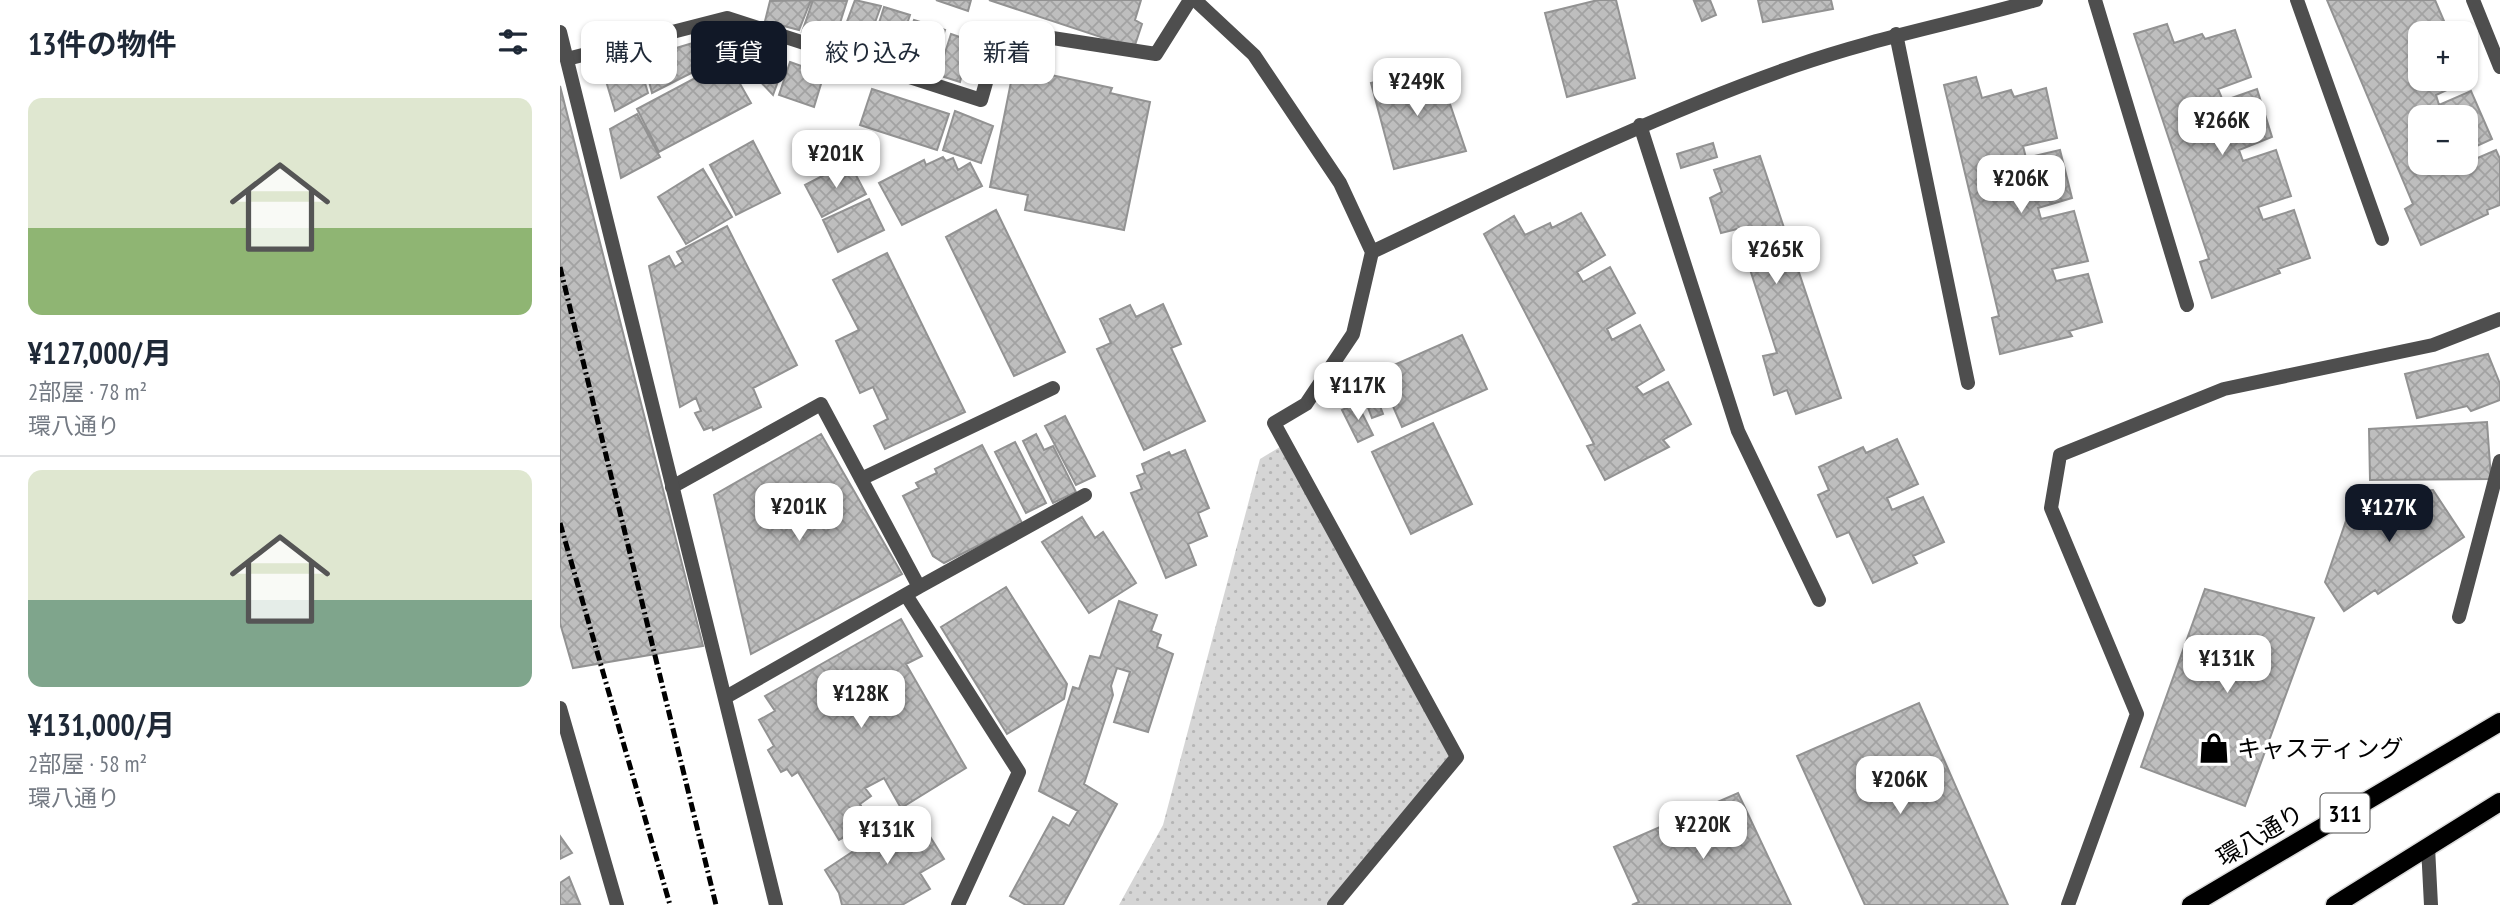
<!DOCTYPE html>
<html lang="ja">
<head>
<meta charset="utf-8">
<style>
  body { margin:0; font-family:"PT Sans Narrow","Noto Sans JP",sans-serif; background:#f6f6f7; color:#1f2937; height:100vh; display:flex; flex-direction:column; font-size:26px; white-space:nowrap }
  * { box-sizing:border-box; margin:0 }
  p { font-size:23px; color:#747a83 }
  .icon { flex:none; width:38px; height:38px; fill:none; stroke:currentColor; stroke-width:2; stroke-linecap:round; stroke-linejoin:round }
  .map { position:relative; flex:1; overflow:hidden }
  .sheet { display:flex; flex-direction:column; background:#fff; width:560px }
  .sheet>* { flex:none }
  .top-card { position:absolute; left:21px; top:21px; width:665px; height:63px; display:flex; gap:14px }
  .buttons { position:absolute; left:1848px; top:21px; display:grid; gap:14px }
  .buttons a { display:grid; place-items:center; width:70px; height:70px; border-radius:14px; background:#fff; box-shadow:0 2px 5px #0004; font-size:35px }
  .price { position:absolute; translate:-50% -60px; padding:0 16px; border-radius:14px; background:#fff; color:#222; font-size:23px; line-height:46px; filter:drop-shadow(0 2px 4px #0008) }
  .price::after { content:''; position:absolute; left:50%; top:42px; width:21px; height:16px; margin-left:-10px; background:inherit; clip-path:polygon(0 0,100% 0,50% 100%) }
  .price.on { background:#111827; color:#fff }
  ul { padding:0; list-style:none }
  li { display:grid; align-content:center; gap:14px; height:371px; padding:0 28px }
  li+li { border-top:2px solid #e0e1e3 }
  li span { display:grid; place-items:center; height:217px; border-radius:14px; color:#555 }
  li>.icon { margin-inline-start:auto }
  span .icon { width:126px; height:126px; fill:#fffc; stroke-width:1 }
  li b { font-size:30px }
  h2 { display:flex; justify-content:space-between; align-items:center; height:84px; padding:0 28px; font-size:30px }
  .pill { padding:0 24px; border-radius:14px; background:#fff; box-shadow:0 2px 5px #0004; font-size:24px; line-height:63px }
  .pill.on { background:#111827; color:#fff }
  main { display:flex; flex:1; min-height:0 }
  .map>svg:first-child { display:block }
  .grass { fill:url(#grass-dots) }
  .building { fill:url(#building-cross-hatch); stroke:#929292; stroke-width:2 }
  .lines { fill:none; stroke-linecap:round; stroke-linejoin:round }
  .primary-casing { stroke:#dbdbdb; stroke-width:21 }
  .lane { stroke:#4e4e4e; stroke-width:14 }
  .street { stroke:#4e4e4e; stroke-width:14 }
  .primary { stroke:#000; stroke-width:18 }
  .rail { stroke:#000; stroke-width:5; stroke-dasharray:10 3.5 2 3.5; stroke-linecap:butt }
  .labels { text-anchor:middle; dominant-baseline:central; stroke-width:7; stroke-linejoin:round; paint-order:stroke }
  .shield { fill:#fff; stroke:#4c4c4c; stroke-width:2 }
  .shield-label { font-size:23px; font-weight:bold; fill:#000 }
  .poi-label { font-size:24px; fill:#000; stroke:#fff; text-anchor:start }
  .street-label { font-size:24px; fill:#000; stroke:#fff }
</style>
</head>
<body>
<main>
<section class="sheet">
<h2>13件の物件<svg class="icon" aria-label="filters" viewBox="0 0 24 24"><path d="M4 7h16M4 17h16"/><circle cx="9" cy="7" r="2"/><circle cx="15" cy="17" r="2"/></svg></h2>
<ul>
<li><span style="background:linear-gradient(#dfe7d0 60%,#8fb573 0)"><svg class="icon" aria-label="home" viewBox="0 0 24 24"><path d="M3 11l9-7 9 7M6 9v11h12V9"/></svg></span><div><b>¥127,000/月</b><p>2部屋 · 78 m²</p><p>環八通り</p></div></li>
<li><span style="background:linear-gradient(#dfe7d0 60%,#7fa58c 0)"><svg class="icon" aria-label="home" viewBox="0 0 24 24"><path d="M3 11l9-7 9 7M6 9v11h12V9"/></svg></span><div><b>¥131,000/月</b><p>2部屋 · 58 m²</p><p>環八通り</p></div></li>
</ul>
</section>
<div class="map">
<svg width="1940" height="905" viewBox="0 0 1940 905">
  <defs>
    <pattern id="grass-dots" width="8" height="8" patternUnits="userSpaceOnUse" patternTransform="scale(1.75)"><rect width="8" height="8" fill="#d5d5d5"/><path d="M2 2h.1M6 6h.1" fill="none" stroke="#b5b5b5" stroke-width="1.8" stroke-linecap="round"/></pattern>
    <pattern id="building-cross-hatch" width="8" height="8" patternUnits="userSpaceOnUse" patternTransform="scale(1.75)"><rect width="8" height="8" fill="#bebebe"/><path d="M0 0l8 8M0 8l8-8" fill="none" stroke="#a2a2a2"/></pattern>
  </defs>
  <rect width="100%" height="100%" fill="#fff"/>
  <path class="grass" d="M725 444 897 757 774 905H559L603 825 700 459Z"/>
  <path class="building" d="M251 0 239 30 205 21 210 1Z
    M253 0 287 1 274 42 242 32Z
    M295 0 321 6 303 55 278 46Z
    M376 0H411L408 11Z
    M429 0H581L575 20 582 24 574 48Z
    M1038 0H1056L1075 78 1007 97 985 13Z
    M1150 0 1156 15 1142 21 1134 1Z
    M1198 0H1271L1273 9 1203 22Z
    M1767 0H1875L1884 21 1850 36 1855 46 1860 44V79H1906V75L1908 80 1876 95 1879 105 1911 91 1932 139 1906 151V117H1860V163H1906L1936 150 1940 159V205L1927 210 1928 214 1861 245 1845 209 1853 204Z
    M324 7 350 15 334 63 309 55Z
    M354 20 385 30 371 72 340 62Z
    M1607 24 1614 43 1642 34 1645 39 1675 30 1691 77 1658 89 1663 101 1697 89 1712 137 1679 150 1683 161 1716 150 1731 196 1698 207 1703 220 1734 210 1750 258 1718 269 1720 273 1652 298 1640 262 1649 259 1574 34Z
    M391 34 420 44 408 77 402 74 400 82 378 75Z
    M146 39 153 62 92 93 83 58Z
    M179 50 224 65 213 95 178 58Z
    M78 60 88 93 55 111 43 71Z
    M167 61 191 103 99 152 77 109Z
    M230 62 264 74 254 107 219 95Z
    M877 66 906 151 834 169 811 83Z
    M454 67 552 88 550 93 590 102 564 230 465 210 468 195 430 187Z
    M1416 77 1422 98 1451 90 1454 97 1486 88 1497 138 1463 146 1466 158 1500 150 1512 198 1478 208 1481 219 1514 211 1528 261 1492 269 1496 281 1528 274 1542 322 1509 331 1512 336 1440 354 1432 318 1439 316 1384 85Z
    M0 86 143 646 13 668 0 623Z
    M312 89 389 114 377 150 300 125Z
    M395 111 433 126 421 163 383 150Z
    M77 114 100 157 61 178 50 129Z
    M193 141 220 193 176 215 150 165Z
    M1153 143 1157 157 1121 168 1117 154Z
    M1200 156 1281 398 1236 414 1227 390 1214 395 1203 356 1217 353 1177 229 1161 233 1150 198 1162 192 1154 170Z
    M383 157 386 161 393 158 398 170 410 163 422 186 342 225 319 183 364 160 366 165Z
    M289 162 306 194 262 217 245 185Z
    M143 169 172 217 126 244 98 197Z
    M309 199 324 230 278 252 263 220Z
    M436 210 505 352 454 376 386 237Z
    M1021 213 1045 255 1017 272 1023 282 1050 267 1075 313 1047 329 1052 340 1080 325 1104 370 1076 387 1083 395 1108 382 1131 424 1103 440 1109 447 1045 480 1027 446 1034 444 924 234 954 216 965 235 990 223 992 228Z
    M167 226 237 365 193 388 201 407 153 430 152 427 144 430 135 413 141 411 136 398 120 407 89 266 109 256 115 267 123 262 117 252Z
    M327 253 405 412 325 449 314 426 328 419 313 387 300 393 276 341 299 330 273 280Z
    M603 304 621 344 611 348 645 421 584 450 537 349 551 343 540 319 570 305 576 317Z
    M902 335 927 389 842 427 818 372Z
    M1928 354 1940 384V400L1911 411 1907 406 1857 418 1845 374Z
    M815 393 823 414 812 418 804 397Z
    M797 403 813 435 798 442 782 410Z
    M505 416 535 476 516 485 485 426Z
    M1927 422 1931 479 1810 480 1809 429Z
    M873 423 912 504 851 534 812 452Z
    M261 434 342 574 191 654 154 495Z
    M476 434 484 450 493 446 516 492 493 503 463 441Z
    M1337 439 1358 484 1327 498 1332 510 1363 497 1384 542 1353 556 1357 563 1313 583 1289 532 1277 537 1258 495 1269 490 1259 467 1303 447 1306 453Z
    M455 442 486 503 466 513 435 452Z
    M422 445 462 523 384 563 373 556 343 496 359 488 356 483 377 473 375 469Z
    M625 450 649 508 638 513 647 536 628 544 636 565 606 578 571 493 582 489 577 476 585 473 582 464 609 452 611 456Z
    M1873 490 1904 537 1818 594 1815 590 1784 611 1765 582 1787 518 1822 495Z
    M522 517 535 538 543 532 576 583 529 613 482 542Z
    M446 587 507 684 504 699 447 734 381 627Z
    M1645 589 1754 618 1685 806 1581 767Z
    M559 601 597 615 591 631 601 635 597 647 613 654 588 732 554 722 570 672 557 668 551 686 553 695 524 784 557 804 503 905H466L450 896 493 817 509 826 518 811 479 791 513 687 519 689 530 656 540 658Z
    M341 619 362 656 346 664 406 768 341 808 324 778 305 788 311 796 300 804 310 823 279 840 238 772 232 776 227 769 221 772 208 750 214 746 199 720 215 711 205 696Z
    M1359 703 1448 905H1305L1237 756Z
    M1178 793 1231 905H1072L1079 902 1054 847Z
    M354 811 384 859 360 873 370 889 342 905H282L279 893 265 870Z
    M0 836 12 853 0 859Z
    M9 877 20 904 0 905V883Z"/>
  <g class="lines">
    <defs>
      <path id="primary" d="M1631 905 1940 722
        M1775 905 1940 802"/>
    </defs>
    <use href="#primary" class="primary-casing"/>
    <path class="lane" d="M1535 0 1627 305
      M1737 0 1822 239
      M1336 34 1408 383
      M7 59 167 18 421 100 441 30 596 54 630 0
      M301 479 493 388
      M112 487 261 404 359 587 166 697
      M359 587 525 495
      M346 595 459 772 398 905
      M1899 617 1940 461"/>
    <path class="street" d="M635 0 694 55 780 183 812 252 793 334 746 404 714 423 897 757 774 905
      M1913 0 1940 67
      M0 32 216 905
      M1080 125 1178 431 1259 600
      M812 252C951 186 1089 117 1235 66 1314 38 1396 23 1476 0
      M0 708 57 905
      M1868 847 1871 905
      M1508 905 1577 714 1491 508 1500 455 1664 389 1873 345 1940 319"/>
    <use href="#primary" class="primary"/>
    <path class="rail" d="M0 267 156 905
      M0 523 110 905"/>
  </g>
  <defs>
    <symbol id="shop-bare" viewBox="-9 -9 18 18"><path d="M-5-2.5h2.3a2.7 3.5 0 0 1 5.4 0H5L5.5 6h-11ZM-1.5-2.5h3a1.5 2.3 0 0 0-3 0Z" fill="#000" stroke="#fff" stroke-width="2.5" paint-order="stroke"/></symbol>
  </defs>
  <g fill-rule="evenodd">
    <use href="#shop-bare" x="1632" y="726" width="44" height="44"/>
  </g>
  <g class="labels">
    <rect class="shield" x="1760.5" y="793.5" width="49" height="39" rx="5"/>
    <g class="shield-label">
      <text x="1785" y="813">311</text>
    </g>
    <g class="poi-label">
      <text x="1677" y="748">キャスティング</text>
    </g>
    <g class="street-label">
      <text transform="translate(1700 835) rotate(-31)">環八通り</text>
    </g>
  </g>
</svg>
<div class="buttons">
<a>+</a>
<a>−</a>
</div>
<b class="price" style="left:857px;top:118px">¥249K</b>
<b class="price" style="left:1662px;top:157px">¥266K</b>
<b class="price" style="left:276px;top:190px">¥201K</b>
<b class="price" style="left:1461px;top:215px">¥206K</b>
<b class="price" style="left:1216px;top:286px">¥265K</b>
<b class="price" style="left:798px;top:422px">¥117K</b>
<b class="price" style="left:239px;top:543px">¥201K</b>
<b class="price on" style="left:1829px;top:544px">¥127K</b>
<b class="price" style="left:1667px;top:695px">¥131K</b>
<b class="price" style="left:301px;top:730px">¥128K</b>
<b class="price" style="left:1340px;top:816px">¥206K</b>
<b class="price" style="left:1143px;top:861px">¥220K</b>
<b class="price" style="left:327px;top:866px">¥131K</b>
<div class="top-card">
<a class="pill">購入</a>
<a class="pill on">賃貸</a>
<a class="pill">絞り込み</a>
<a class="pill">新着</a>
</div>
</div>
</main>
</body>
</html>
